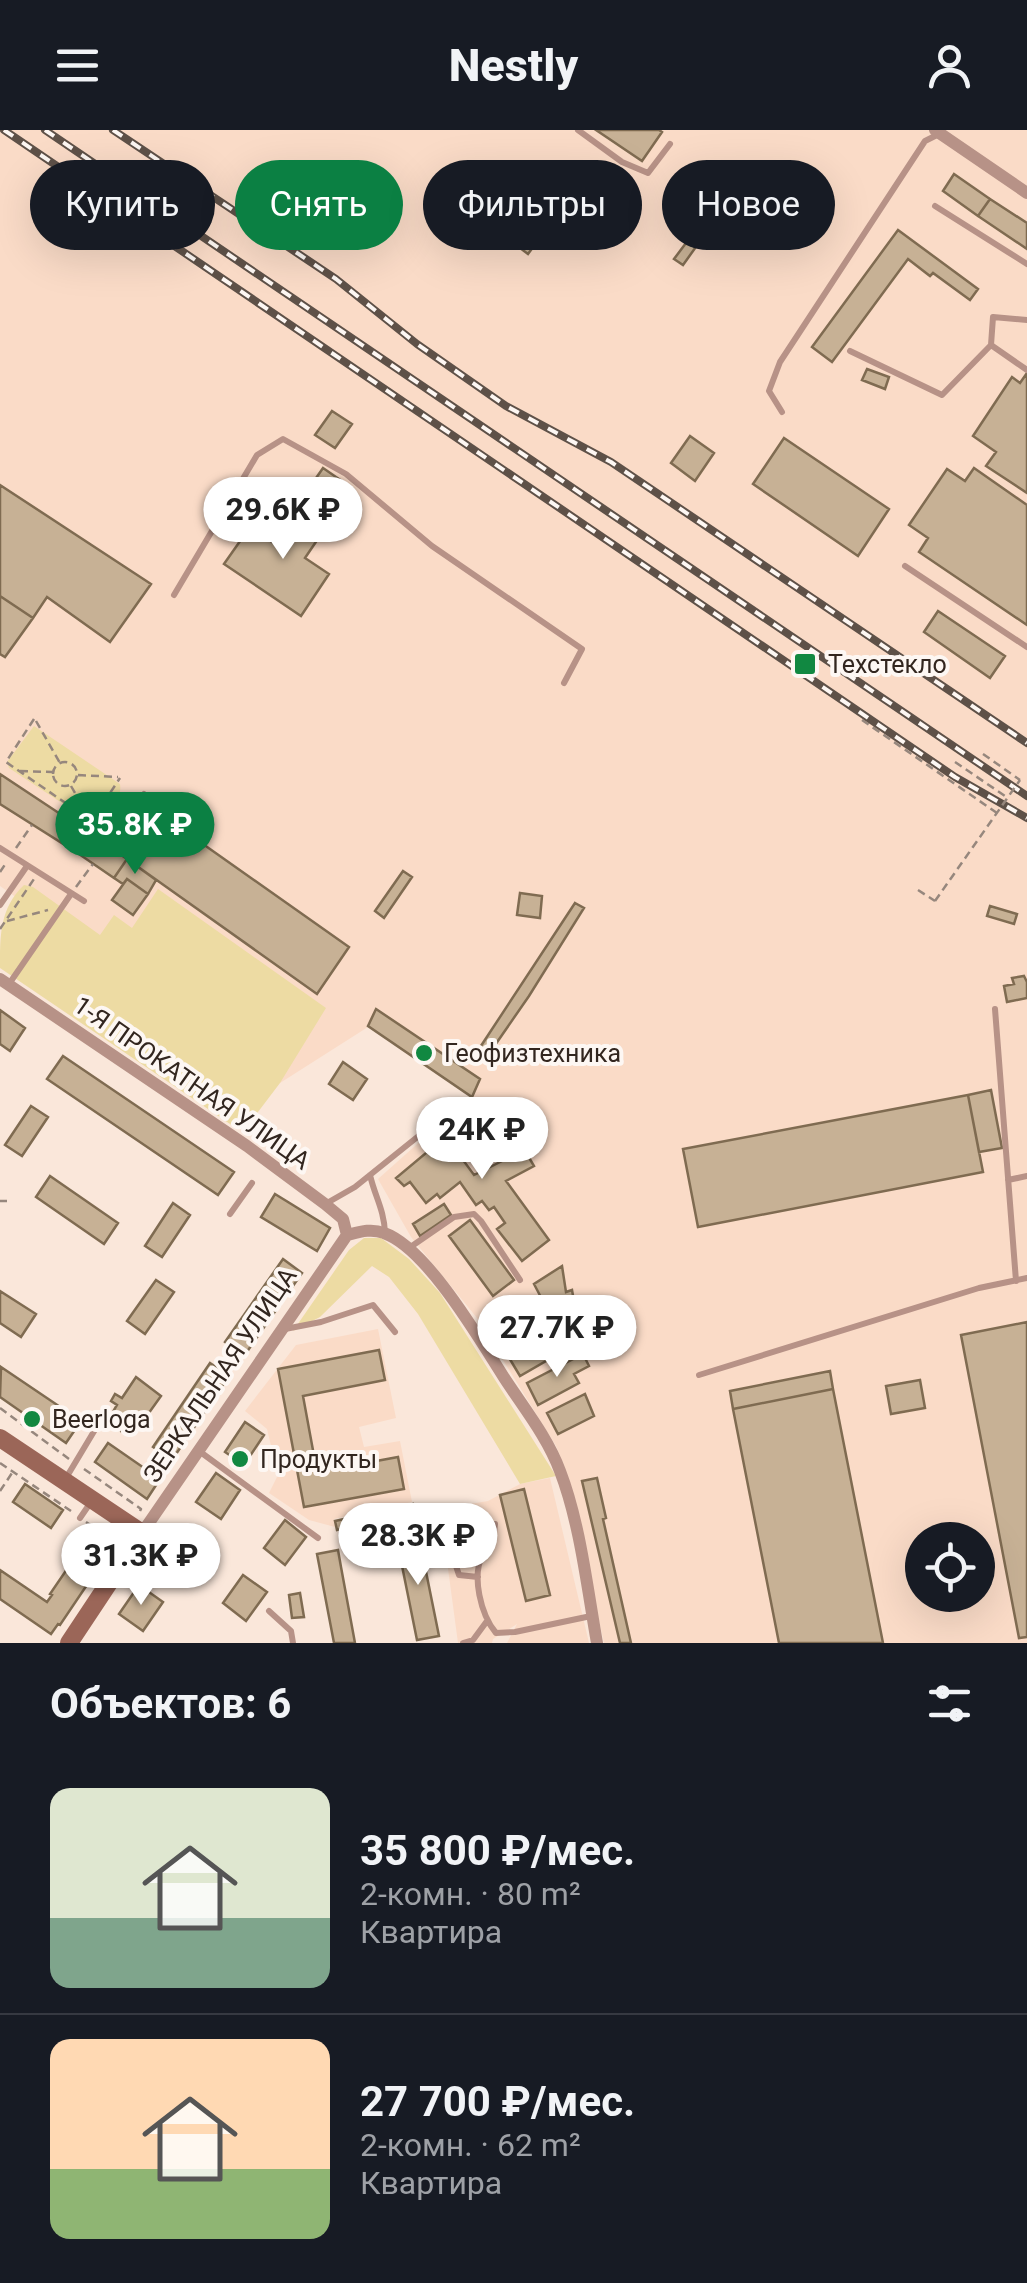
<!DOCTYPE html>
<html lang="ru">
<head>
<meta charset="utf-8">
<style>
  body { margin:0; font-family:Roboto,sans-serif; background:#242831; color:#f1f3f6; height:100vh; display:flex; flex-direction:column; font-size:38px; white-space:nowrap }
  * { box-sizing:border-box; margin:0 }
  p { font-size:32px; color:#9ea1a6 }
  .icon { flex:none; width:55px; height:55px; fill:none; stroke:currentColor; stroke-width:2; stroke-linecap:round; stroke-linejoin:round }
  .map { position:relative; height:1513px; overflow:hidden }
  .details { display:flex; flex-direction:column; background:#171b24; flex:1 }
  .details>* { flex:none }
  .top-card { position:absolute; left:30px; top:30px; width:968px; height:90px; display:flex; gap:20px }
  .controls { position:absolute; left:905px; top:1392px; display:grid; gap:20px }
  .controls a { display:grid; place-items:center; width:90px; height:90px; border-radius:50%; background:#171b24; box-shadow:0 10px 40px #0002; font-size:50px }
  .price { position:absolute; translate:-50% -85px; padding:0 22px; border-radius:35px; background:#fff; color:#222; font-size:32px; line-height:65px; filter:drop-shadow(0 2px 5px #0008) }
  .price::after { content:''; position:absolute; left:50%; top:60px; width:30px; height:22px; margin-left:-15px; background:inherit; clip-path:polygon(0 0,100% 0,50% 100%) }
  .price.on { background:#0b8043; color:#fff }
  ul { padding:0; list-style:none }
  li { display:flex; align-items:center; gap:30px; height:250px; padding:0 50px }
  li+li { border-top:2px solid #363941 }
  li span { display:grid; place-items:center; flex:none; width:280px; height:200px; border-radius:20px; color:#555 }
  li>.icon { margin-inline-start:auto }
  span .icon { width:120px; height:120px; fill:#fffc; stroke-width:1 }
  li b { font-size:42px }
  h2 { display:flex; justify-content:space-between; align-items:center; height:120px; padding:0 50px; font-size:42px }
  .pill { padding:0 35px; border-radius:45px; background:#171b24; box-shadow:0 10px 40px #0002; font-size:35px; line-height:90px }
  .pill.on { background:#0b8043; color:#fff }
  header { display:flex; justify-content:space-between; align-items:center; height:130px; padding:0 50px; background:#171b24; font-size:45px; font-weight:800 }
  .map>svg:first-child { display:block }
  .built { fill:#fadbc7; fill-rule:evenodd }
  .green { fill:#eddba3 }
  .building { fill:#c7b195; stroke:#7f6b51; stroke-width:2.5 }
  .lines { fill:none; stroke-linecap:round; stroke-linejoin:round }
  .path { stroke:#96877d; stroke-width:2.5; stroke-dasharray:8 5; stroke-linecap:butt }
  .lane { stroke:#b79287; stroke-width:6 }
  .street { stroke:#b79287; stroke-width:12 }
  .secondary { stroke:#9b6658; stroke-width:18 }
  .rail-casing { stroke:#5e5148; stroke-width:8 }
  .rail { stroke:#fdf7f3; stroke-width:4; stroke-dasharray:11; stroke-linecap:butt }
  .path-bridge { stroke:#96877d; stroke-width:2.5; stroke-dasharray:8 5; stroke-linecap:butt }
  .poi-dot { fill:#118841; stroke:#fdf7f3; stroke-width:4 }
  .labels { text-anchor:middle; dominant-baseline:central; stroke-width:8; stroke-linejoin:round; paint-order:stroke }
  .poi-label { font-size:25px; fill:#32261f; stroke:#fdf7f3; text-anchor:start }
  .street-label { font-size:25px; fill:#32261f; stroke:#fdf7f3 }
</style>
</head>
<body>
<header><svg class="icon" aria-label="menu" viewBox="0 0 24 24"><path d="M4 6h16M4 12h16M4 18h16"/></svg>Nestly<svg class="icon" aria-label="person" viewBox="0 0 24 24"><circle cx="12" cy="8" r="4"/><path d="M4 21q1-7 8-7t8 7"/></svg></header>
<div class="map">
<svg width="1027" height="1513" viewBox="0 0 1027 1513">
  <rect width="100%" height="100%" fill="#fae7da"/>
  <path class="built" d="M0 0H1027V1513H604L564 1335 556 1316 477 1188 411 1107 378 1049 471 966 368 897 280 953 0 756ZM922 1410H978V1465H922Z
    M378 1199 396 1288 359 1297 364 1317 400 1311 412 1372 334 1389 335 1397 309 1390 269 1363 278 1345 267 1299 245 1281 296 1215Z
    M550 1348 589 1513H507L517 1494 493 1509 492 1513H458L440 1379 488 1371 520 1354Z"/>
  <path class="green" d="M34 596 120 654C122 665 113 693 100 695 97 695 95 693 92 693L9 638 7 632Z
    M24 755 33 757 100 805 114 785 132 798 158 759 326 878 280 953 252 990 233 996 0 838C0 804 0 778 24 755Z
    M364 1108H381L409 1129 440 1163 556 1346 520 1354 418 1184 389 1147 372 1136 320 1187 293 1201 349 1120Z"/>
  <path class="building" d="M596 0H659L662 2 642 31Z
    M954 44 990 69 978 86 943 61Z
    M990 69 1027 93V119L978 86Z
    M498 71 542 105 528 124 484 91Z
    M898 100 978 159 970 170 933 143 930 146 908 129 832 232 812 217Z
    M695 101 703 107 683 135 674 129Z
    M867 239 889 247 885 259 862 250Z
    M1027 243V363L986 336 996 322 973 306 1012 247 1020 253Z
    M332 281 352 294 335 318 315 305Z
    M690 306 714 323 695 351 671 333Z
    M784 308 889 379 858 426 753 354Z
    M323 338 352 358 326 397 296 377Z
    M974 338 1027 375V495L919 422 928 408 909 395 947 339 965 351Z
    M0 355 151 454 110 512 47 467 33 488 0 466Z
    M296 377 326 397 305 428 329 444 301 486 224 434 250 397 272 412Z
    M0 466 33 488 5 527 0 524Z
    M938 481 1005 526 990 548 924 502Z
    M0 644 89 703 76 722 0 674Z
    M159 683 349 817 317 864 127 729Z
    M89 703 127 729 114 748 76 722Z
    M127 729 156 750 148 764 127 749 123 754 114 748Z
    M403 741 412 747 384 788 375 781Z
    M127 749 148 764 133 785 112 770Z
    M520 763 542 766 540 788 517 785Z
    M575 773 584 778 529 866 484 931 475 925Z
    M990 776 1017 784 1014 794 987 786Z
    M1024 846 1027 852V868L1007 872 1004 856 1014 854 1012 848Z
    M376 879 480 949 472 967 368 896Z
    M0 880 25 898 10 921 0 914Z
    M63 926 234 1042 218 1065 47 949Z
    M343 932 367 949 353 970 329 954Z
    M991 960 1002 1018 979 1022 968 965Z
    M968 965 983 1042 698 1097 683 1019Z
    M31 976 48 987 22 1026 5 1015Z
    M503 983 534 1036 506 1051 549 1110 522 1131 497 1099 505 1093 494 1077 489 1080 482 1071 476 1075 460 1052 440 1068 437 1064 426 1073 410 1052 404 1056 396 1048 432 1018 427 1010 441 1000 474 1045 502 1031 481 994Z
    M50 1046 118 1093 104 1114 36 1067Z
    M275 1064 330 1098 317 1121 261 1087Z
    M173 1073 190 1085 162 1127 145 1116Z
    M444 1074 451 1085 420 1106 413 1094Z
    M470 1090 514 1150 493 1166 449 1106Z
    M283 1129 302 1143 244 1226 225 1212Z
    M562 1136 566 1162 572 1160 575 1177 501 1222 487 1197 509 1185 515 1196 545 1175 534 1154Z
    M156 1150 174 1162 145 1204 127 1191Z
    M0 1161 36 1184 21 1207 0 1193Z
    M576 1188 582 1198 579 1200 584 1209 520 1246 508 1226Z
    M1027 1192V1507L1019 1508 961 1205Z
    M379 1220 385 1250 303 1266 317 1342 398 1327 404 1359 304 1377 278 1239Z
    M583 1224 589 1236 574 1244 579 1253 538 1275 527 1253Z
    M210 1233 229 1246 172 1330 153 1317Z
    M1 1237 81 1291 66 1313 0 1267Z
    M830 1241 833 1259 733 1279 730 1261Z
    M136 1247 161 1266 136 1301 130 1298 121 1301 118 1289 111 1285 117 1275 111 1271 115 1264 122 1268Z
    M920 1250 925 1278 891 1284 886 1256Z
    M833 1259 883 1513H779L733 1279Z
    M585 1264 594 1286 558 1304 547 1283Z
    M245 1292 264 1305 244 1335 225 1322Z
    M108 1313 160 1349 147 1369 95 1332Z
    M216 1343 240 1360 221 1389 196 1372Z
    M597 1348 606 1388 603 1389 631 1513H620L582 1351Z
    M25 1354 63 1380 51 1398 13 1372Z
    M524 1359 550 1465 526 1471 500 1365Z
    M413 1374 415 1382 337 1400 335 1391Z
    M285 1390 306 1407 285 1435 264 1418Z
    M178 1398 201 1415 180 1445 156 1429Z
    M419 1407 439 1506 417 1510 397 1411Z
    M338 1420 341 1437 355 1513H334L317 1424Z
    M78 1423 99 1437 60 1495 58 1494 51 1504 0 1469V1440L47 1472 52 1465 50 1464Z
    M243 1445 267 1462 246 1491 223 1473Z
    M139 1455 163 1472 143 1501 119 1484Z
    M300 1463 304 1487 292 1488 289 1465Z"/>
  <g class="lines">
    <path class="path" d="M34 589 6 632 83 685
      M862 590 997 683
      M36 591 60 633
      M983 624 1020 650
      M955 632 1008 668
      M53 644a12 12 0 1 1 24 0a12 12 0 1 1-24 0Z
      M20 641 52 642
      M78 645 118 647
      M71 656 87 684
      M96 684 120 648
      M16 718 32 695
      M0 742 6 733
      M76 757 93 734
      M918 760 935 771
      M7 791 48 780
      M0 799 34 749
      M0 1071H7
      M0 1278 69 1329
      M0 1333 71 1381
      M84 1339 141 1379 140 1381
      M0 1361 12 1343
      M86 1392 117 1413
      M146 1430 184 1456"/>
    <path class="lane" d="M578 0 622 32 648 43 670 14
      M935 76 1027 134
      M991 215 993 187 1027 190
      M850 221 942 265 991 215 1027 240
      M782 282 769 261 780 232 925 11 939 4
      M905 436 1027 517
      M174 465 257 325 283 309 346 344 432 416 582 519 564 553
      M92 691 115 710 144 664
      M0 718 84 771
      M0 775 27 736
      M9 854 71 764
      M995 879 1016 1151
      M370 1045C375 1067 384 1079 385 1103
      M1008 1050 1027 1046
      M327 1073 355 1057 436 992 456 984 476 1025
      M230 1084 252 1053
      M409 1118 454 1087 474 1084 481 1091 520 1150
      M285 1199 321 1192 373 1175 395 1202
      M699 1245 979 1158 1027 1148
      M199 1321 318 1408
      M66 1348 96 1298
      M80 1388 91 1372
      M495 1394C493 1414 492 1408 483 1424 471 1446 481 1485 496 1503L515 1502 591 1486
      M433 1398 444 1422 455 1433 459 1445 478 1447
      M269 1481 291 1501 293 1513
      M463 1513 473 1510 487 1491"/>
    <path class="street" d="M935 0 1027 63
      M0 849 247 1016 325 1074 343 1089 347 1105
      M347 1105C359 1102 371 1098 384 1103 427 1118 480 1210 505 1249 524 1278 548 1308 560 1341 580 1393 587 1457 597 1513
      M142 1403 347 1105"/>
    <path class="secondary" d="M0 1308 142 1403 69 1513"/>
    <defs>
      <path id="rail" d="M4 0 955 647 1027 688
        M45 0 1027 666
        M113 0 336 149 417 214 506 276 611 332 1027 613"/>
    </defs>
    <use href="#rail" class="rail-casing"/>
    <use href="#rail" class="rail"/>
    <path class="path-bridge" d="M935 771 1020 650"/>
  </g>
  <g class="poi-dot">
    <rect x="793" y="522" width="24" height="24" rx="5"/>
    <circle cx="424" cy="923" r="10"/>
    <circle cx="32" cy="1289" r="10"/>
    <circle cx="240" cy="1329" r="10"/>
  </g>
  <g class="labels">
    <g class="poi-label">
      <text x="828" y="534">Техстекло</text>
      <text x="444" y="923">Геофизтехника</text>
      <text x="52" y="1289">Beerloga</text>
      <text x="260" y="1329">Продукты</text>
    </g>
    <g class="street-label">
      <text transform="translate(192 953) rotate(35)">1-Я ПРОКАТНАЯ УЛИЦА</text>
      <text transform="translate(220 1245) rotate(-56)">ЗЕРКАЛЬНАЯ УЛИЦА</text>
    </g>
  </g>
</svg>
<div class="controls">
<a><svg class="icon" aria-label="locate" viewBox="0 0 24 24"><circle cx="12" cy="12" r="6"/><path d="M12 2v4M12 18v4M2 12h4M18 12h4"/></svg></a>
</div>
<b class="price" style="left:283px;top:432px">29.6K ₽</b>
<b class="price on" style="left:135px;top:747px">35.8K ₽</b>
<b class="price" style="left:482px;top:1052px">24K ₽</b>
<b class="price" style="left:557px;top:1250px">27.7K ₽</b>
<b class="price" style="left:418px;top:1458px">28.3K ₽</b>
<b class="price" style="left:141px;top:1478px">31.3K ₽</b>
<div class="top-card">
<a class="pill">Купить</a>
<a class="pill on">Снять</a>
<a class="pill">Фильтры</a>
<a class="pill">Новое</a>
</div>
</div>
<section class="details">
<h2>Объектов: 6<svg class="icon" aria-label="filters" viewBox="0 0 24 24"><path d="M4 7h16M4 17h16"/><circle cx="9" cy="7" r="2"/><circle cx="15" cy="17" r="2"/></svg></h2>
<ul>
<li><span style="background:linear-gradient(#dfe7d0 65%,#7fa58c 0)"><svg class="icon" aria-label="home" viewBox="0 0 24 24"><path d="M3 11l9-7 9 7M6 9v11h12V9"/></svg></span><div><b>35 800 ₽/мес.</b><p>2-комн. · 80 m²</p><p>Квартира</p></div></li>
<li><span style="background:linear-gradient(#ffd9b3 65%,#8fb573 0)"><svg class="icon" aria-label="home" viewBox="0 0 24 24"><path d="M3 11l9-7 9 7M6 9v11h12V9"/></svg></span><div><b>27 700 ₽/мес.</b><p>2-комн. · 62 m²</p><p>Квартира</p></div></li>
</ul>
</section>
</body>
</html>
